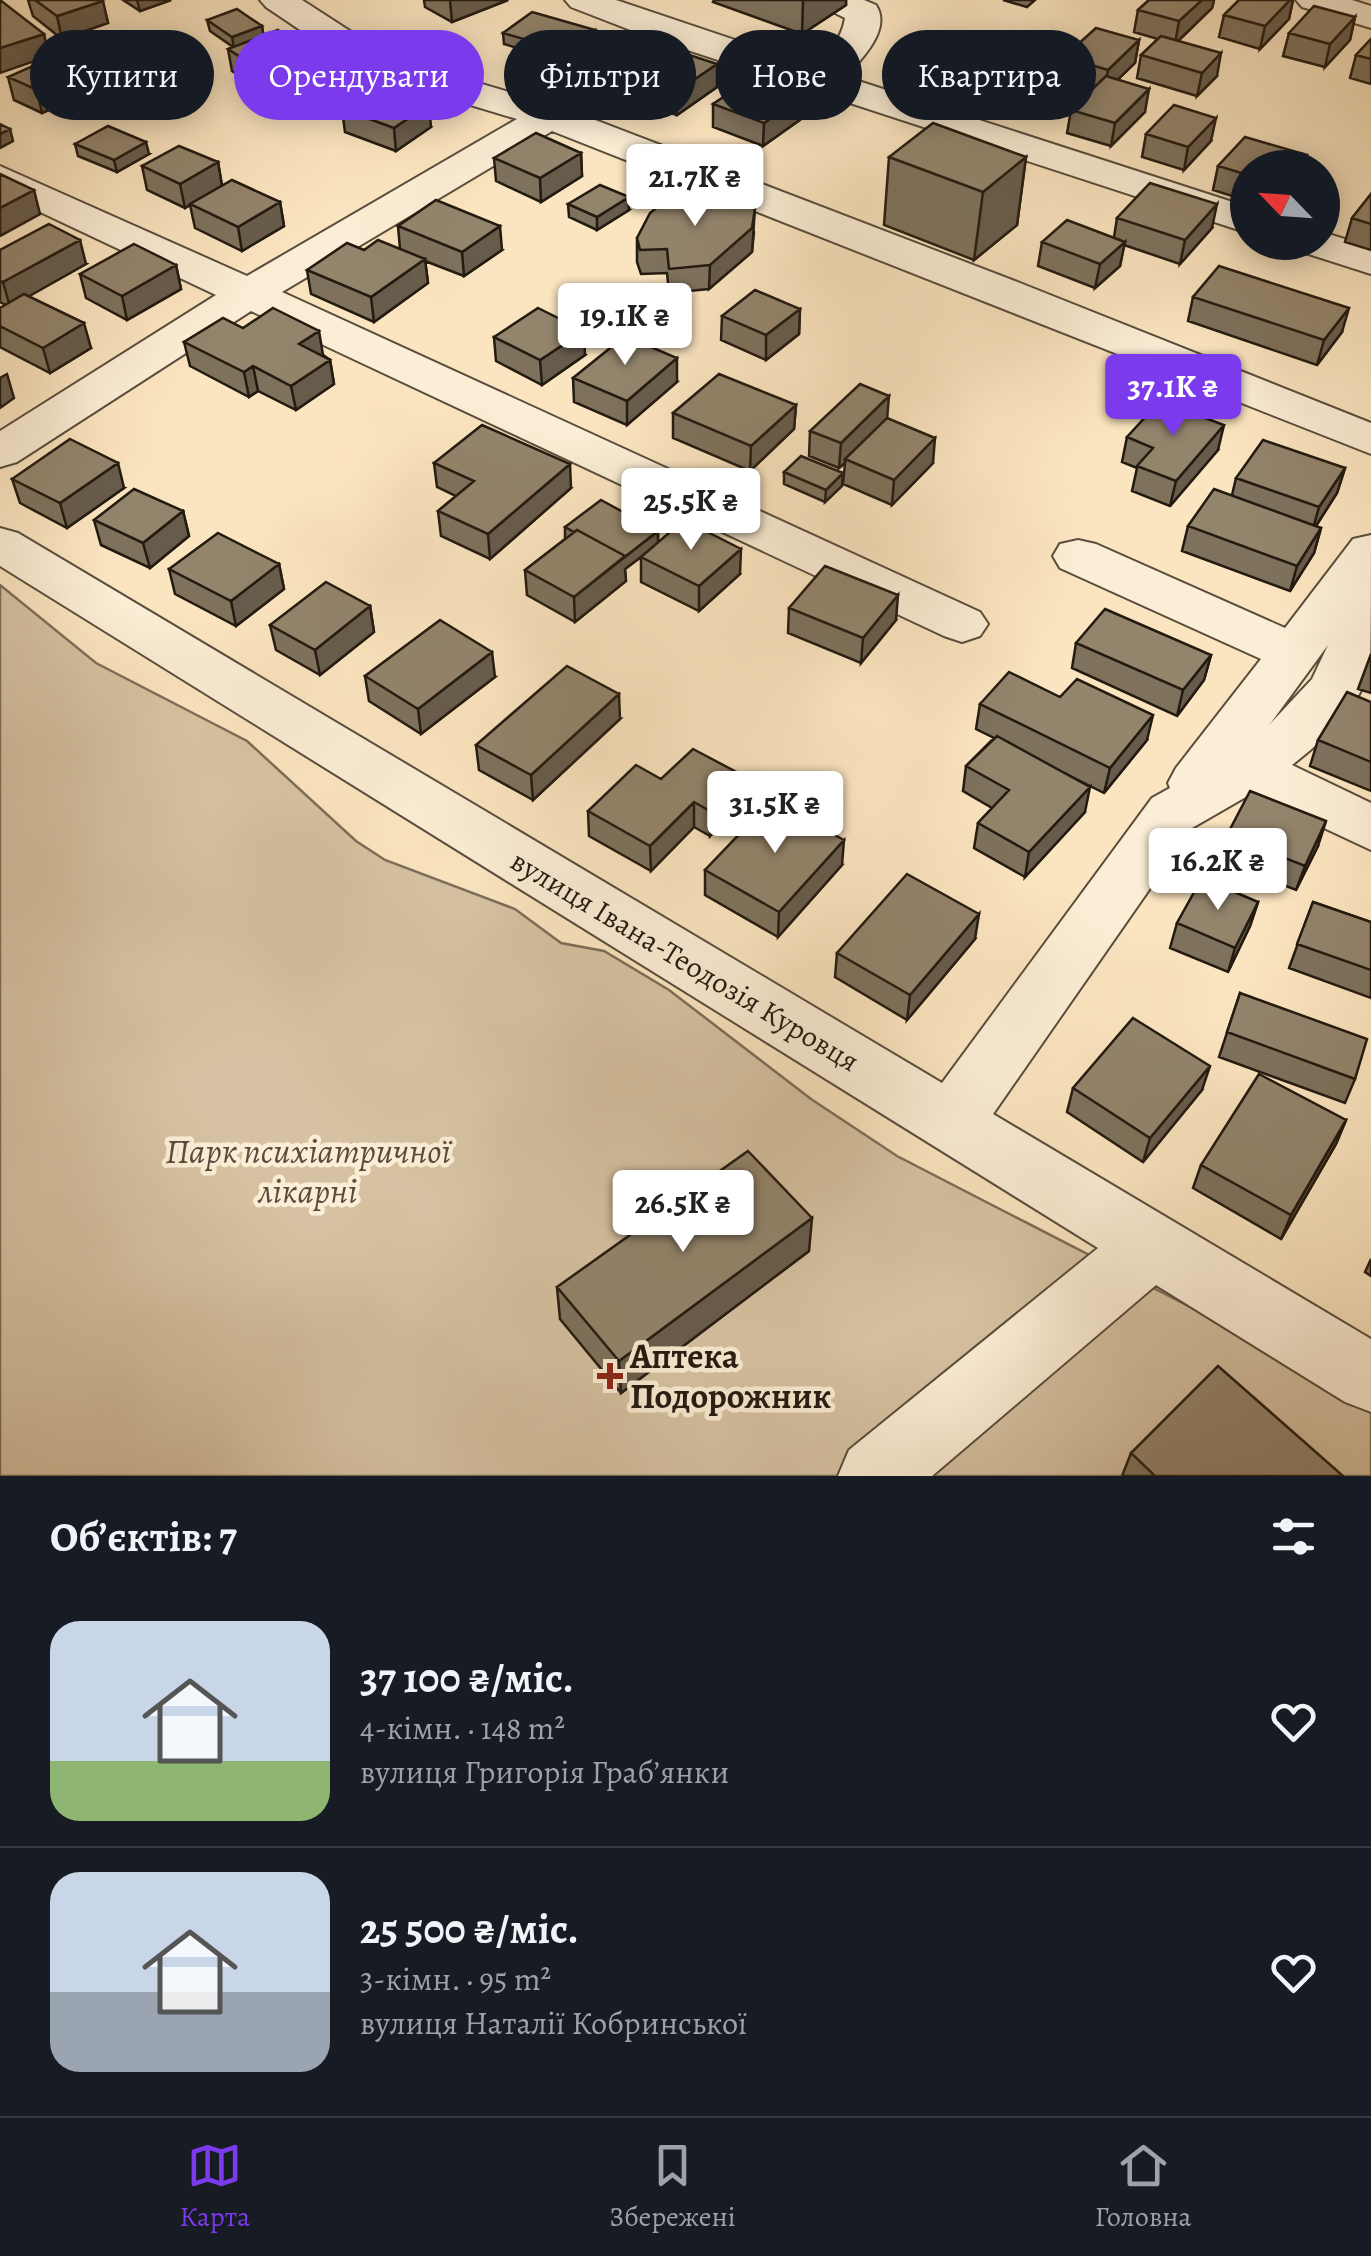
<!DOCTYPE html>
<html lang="uk">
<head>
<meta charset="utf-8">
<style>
  body { margin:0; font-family:Alegreya,serif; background:#20242c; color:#f1f3f6; height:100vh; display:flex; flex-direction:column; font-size:38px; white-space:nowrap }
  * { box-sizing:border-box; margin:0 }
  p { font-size:32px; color:#9ea1a6 }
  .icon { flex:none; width:55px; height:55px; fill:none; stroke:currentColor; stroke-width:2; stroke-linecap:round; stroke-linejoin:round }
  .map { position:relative; height:1476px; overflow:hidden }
  .sheet { display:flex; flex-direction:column; background:#171b24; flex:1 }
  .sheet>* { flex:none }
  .hud { position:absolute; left:30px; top:30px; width:1312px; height:90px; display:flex; gap:20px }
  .needle { width:65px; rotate:295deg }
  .fabs { position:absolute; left:1230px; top:150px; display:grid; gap:20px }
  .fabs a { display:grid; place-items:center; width:110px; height:110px; border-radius:50%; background:#171b24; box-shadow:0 5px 25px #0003; font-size:50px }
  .price { position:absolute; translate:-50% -85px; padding:0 22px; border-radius:10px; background:#fff; color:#222; font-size:32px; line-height:65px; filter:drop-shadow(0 2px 5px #0008) }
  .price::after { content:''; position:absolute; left:50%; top:60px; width:30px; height:22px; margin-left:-15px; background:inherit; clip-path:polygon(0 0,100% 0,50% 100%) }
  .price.selected { background:#7c3aed; color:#fff }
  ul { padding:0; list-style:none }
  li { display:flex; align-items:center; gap:30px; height:250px; padding:0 50px }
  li+li { border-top:2px solid #363941 }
  li span { display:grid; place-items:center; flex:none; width:280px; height:200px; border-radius:30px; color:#555 }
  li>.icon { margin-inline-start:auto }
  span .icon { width:120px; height:120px; fill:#fffc; stroke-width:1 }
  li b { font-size:42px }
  h2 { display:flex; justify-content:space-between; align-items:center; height:120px; padding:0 50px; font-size:42px }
  .tag { padding:0 35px; border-radius:45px; background:#171b24; box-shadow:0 5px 25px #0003; font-size:35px; line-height:90px }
  .tag.selected { background:#7c3aed; color:#fff }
  .menu { display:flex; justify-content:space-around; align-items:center; height:140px; border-top:2px solid #363941; background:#171b24; font-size:28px; color:#9ea1a6 }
  .menu a { display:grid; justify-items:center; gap:5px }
  .menu .selected { color:#7c3aed }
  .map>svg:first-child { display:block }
  .green { fill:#d6c2a2; stroke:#7c6e59; stroke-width:2.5 }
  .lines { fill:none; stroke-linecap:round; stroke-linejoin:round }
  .minor-casing { stroke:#594d3c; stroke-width:4 }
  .minor { fill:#fceed6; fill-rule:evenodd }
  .wall { fill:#7e725d; stroke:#231a10; stroke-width:2.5 }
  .shaded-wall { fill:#675c4c; stroke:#231a10; stroke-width:2.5 }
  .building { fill:#93846c; stroke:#231a10; stroke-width:2.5 }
  .poi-dot { fill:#8f2418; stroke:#fceed6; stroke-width:4 }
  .labels { text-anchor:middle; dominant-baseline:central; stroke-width:9; stroke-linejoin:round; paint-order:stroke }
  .street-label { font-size:30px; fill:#231a10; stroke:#fceed6 }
  .near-park-label { font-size:35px; font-style:italic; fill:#594c3c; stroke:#fceed6 }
  .near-poi-label { font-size:35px; font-weight:bold; fill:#231a10; stroke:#fceed6; text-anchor:start }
</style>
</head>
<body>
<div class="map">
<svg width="1371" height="1476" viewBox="0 0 1371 1476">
  <rect width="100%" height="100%" fill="#fbe5c0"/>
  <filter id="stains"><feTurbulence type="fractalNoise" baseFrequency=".002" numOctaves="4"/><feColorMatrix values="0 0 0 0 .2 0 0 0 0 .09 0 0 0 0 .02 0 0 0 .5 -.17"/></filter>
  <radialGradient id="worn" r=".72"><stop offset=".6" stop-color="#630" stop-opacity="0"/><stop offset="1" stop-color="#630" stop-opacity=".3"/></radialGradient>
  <path class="green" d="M0 585 96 663 247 741 356 841 385 860 515 909 561 943 604 951 669 990 811 1099 897 1156 1200 1312 1371 1413V1476H0Z"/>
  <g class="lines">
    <defs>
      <path id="minor" d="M260 0H302L390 57 543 102 638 33 571 7 565 0H616L815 67C828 52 842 39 845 18L823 7 817 0H864L876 5C892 30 861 59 846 77L1248 207V233L669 44 577 113 1020 283 1371 423V454L552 131 282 292 980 612 988 624 980 636 962 642 944 636 251 311 17 462 0 467V431L216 295 0 193V166L247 276 517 119 364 73 266 7Z
        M1296 0H1352L1371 6V28L1302 7Z
        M1322 232 1371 247V274L1299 251 1293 242H1322Z
        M0 528 18 533 942 1083 1152 798 1170 788 1168 783 1176 768 1261 659 1060 568 1053 556 1060 544 1078 540 1096 544 1285 628 1353 539 1371 535C1371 566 1371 643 1370 669 1359 707 1322 742 1292 765L1371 803V850L1251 794 1192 828 993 1114 1371 1339V1412L1345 1402 1156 1285 932 1476H838L849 1450 1098 1248 0 566ZM1328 645 1312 679 1270 724Z"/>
    </defs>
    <use href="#minor" class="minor-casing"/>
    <use href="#minor" class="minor"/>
  </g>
  <path class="wall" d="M28 0H102L108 23 62 39 33 16Z
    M123 0H171L140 11Z
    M424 0H508L452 22 425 7Z
    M714 0H846V5L802 34 713 2Z
    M1003 0H1035L1027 7Z
    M1149 0H1214L1212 8 1178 41 1217 76 1197 96 1137 78 1141 55 1158 39 1134 32 1138 10Z
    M1239 0H1293L1289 19 1260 49 1219 37 1224 15Z
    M1355 17 1350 40 1325 67 1283 56 1289 33Z
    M207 20 262 26 263 36 311 71 261 91 232 71 228 49 233 47 210 31Z
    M503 33 595 42 567 63 504 44Z
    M1371 39V84L1350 78 1356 55Z
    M1139 40 1135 63 1117 80 1145 112 1111 146 1067 133 1071 110 1092 89 1061 80 1064 57Z
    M152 63 157 86 99 115 68 101 42 113 14 100 8 77Z
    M717 64V87L677 115 636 101V78Z
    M949 67 1024 84 999 106 947 90Z
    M302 84H365L366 93 431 127 396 151 345 132 342 109 353 102 334 111 304 96Z
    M802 96 801 119 763 146 713 127V104Z
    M1146 134 1211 141 1184 170 1142 157Z
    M75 144 149 154 117 172 78 156Z
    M581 153 582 176 541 202 496 181 494 158Z
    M889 157H1026L1017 225 974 260 884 225Z
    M218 162 222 186 280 202 284 226 242 251 195 228 190 205 185 208 147 190 142 166Z
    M1218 166 1248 168V201L1213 190Z
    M1371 194V250L1345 242 1352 218Z
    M568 204 629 210 597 230 569 217Z
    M736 207 754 232 752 252 709 289 669 293 667 273 641 274 637 262V238Z
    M1117 218 1212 228 1180 264 1124 245 1120 266 1095 288 1038 266 1042 242 1114 237Z
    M398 226 502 250 464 276 425 261 428 283 374 322 311 294 307 270 364 250 400 249Z
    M0 250 86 264 29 296 91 348 50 373 0 347V308L6 305 0 302Z
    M176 265 181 289 127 320 86 298 80 274Z
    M1193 297 1342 332 1317 365 1188 321Z
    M800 309 799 334 766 360 721 340 722 316Z
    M243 328 323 355 330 360 334 384 296 410 258 391 249 397 190 366 184 342Z
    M494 337 585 355 542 385 496 361Z
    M573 378 677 382 627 425 574 402Z
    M796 405 794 429 750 471 673 438V413Z
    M887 419 933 463 892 505 843 484 845 463 839 468 809 456 810 431Z
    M1127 437 1218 450 1170 506 1132 491 1137 468 1122 462Z
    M434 463 571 488 490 559 441 536 438 511 456 496 437 487Z
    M1345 468 1337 493 1316 526 1321 528 1314 553 1290 591 1182 551 1188 526 1232 495 1236 478Z
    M784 472 843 473 842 486 825 502 784 484Z
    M12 479 124 488 67 528 20 503Z
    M183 511 189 536 150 568 101 545 94 520Z
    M565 527 658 531V542L740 574 699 611 641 582V557L625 569 626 581 575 622 527 595 525 570 565 539Z
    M279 564 284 589 236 626 175 594 169 569Z
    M370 606 374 632 320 675 276 650 270 625Z
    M789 608 896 620 861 663 788 633Z
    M1076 643 1211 655 1204 680 1177 716 1072 668Z
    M1371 654V693L1358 689Z
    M365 676 495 677 421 734 369 701Z
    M1371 702V791L1310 766 1318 740Z
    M980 704 1147 740 1104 793 1066 774 1085 812 1025 877 974 848 978 823 992 808 963 791 966 766 994 738 976 729Z
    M620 719 533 800 479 770 476 745Z
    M661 779 743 801 710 836 694 827 651 871 589 836 588 811Z
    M1227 835 1318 846 1296 890 1220 860Z
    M842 865 778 937 705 895V870Z
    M1258 902 1250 926 1228 972 1170 948 1177 923Z
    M1313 902 1371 922V998L1289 968Z
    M975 939 907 1020 835 977 837 953Z
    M1240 993 1355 1079 1345 1103 1219 1057Z
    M1073 1088 1202 1090 1143 1162 1067 1112Z
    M1346 1120 1336 1144 1281 1239 1193 1188 1201 1165Z
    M809 1251 621 1393 560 1319 557 1287Z
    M1371 1259V1276L1365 1272Z
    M1131 1453 1343 1476H1122Z"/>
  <path class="shaded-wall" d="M137 0H171L140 11Z
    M450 0H508L452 22Z
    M803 0H846V5L802 34Z
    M1202 0H1214L1212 8 1175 44 1179 21Z
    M1290 0H1293L1289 19 1260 49 1265 26Z
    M103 1 108 23 62 39 57 16Z
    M1355 17 1350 40 1325 67 1330 44Z
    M262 26 264 38 234 48 232 37Z
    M595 30V42L567 63 566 51Z
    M44 34 49 56 0 73V48Z
    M1139 40 1135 63 1104 93 1108 70Z
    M307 49 311 71 261 91 257 68Z
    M1221 53 1217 76 1197 96 1202 73Z
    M1027 61 1024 84 999 106 1002 83Z
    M152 63 157 86 99 115 93 92Z
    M717 64V87L677 115 676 92Z
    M63 78 68 101 42 113 37 90Z
    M365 84 366 95 334 111 332 99Z
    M1149 89 1145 112 1111 146 1115 123Z
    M802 96 801 119 763 146 764 123Z
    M429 104 431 127 396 151 394 128Z
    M1216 118 1211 141 1184 170 1188 147Z
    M10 129 13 141 0 148V134Z
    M146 142 149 154 117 172 114 160Z
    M581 153 582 176 541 202 540 178Z
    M1307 155 1304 168H1296Z
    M1026 157 1017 225 974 260 983 192Z
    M218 162 222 186 185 208 180 184Z
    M34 190 40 214 0 236V208Z
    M629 197V210L597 230V217Z
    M280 202 284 226 242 251 238 227Z
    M1217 204 1212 228 1180 264 1185 240Z
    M755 208 752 252 709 289 710 265Z
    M500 226 502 250 464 276 462 252Z
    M80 240 86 264 10 307 3 282Z
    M1125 242 1120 266 1095 288 1100 264Z
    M425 259 428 283 374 322 371 297Z
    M176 265 181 289 127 320 122 296Z
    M1349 308 1342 332 1317 365 1324 340Z
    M800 309 799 334 766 360V335Z
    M84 323 91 348 50 373 43 348Z
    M319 331 323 355 303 369 299 344Z
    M584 331 585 355 542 385 540 360Z
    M677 358V382L627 425V401Z
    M330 360 334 384 296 410 291 386Z
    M253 366 258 391 249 397 244 372Z
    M7 374 14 398 0 408V378Z
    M889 396 887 420 845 459V463L839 468 841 443Z
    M796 405 794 429 750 471 751 446Z
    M1224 425 1218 450 1170 506 1176 481Z
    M935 438 933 463 892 505 894 480Z
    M118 463 124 488 67 528 60 503Z
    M570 464 571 488 490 559 488 534Z
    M1345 468 1337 493 1312 532 1319 507Z
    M843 473 842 486 825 502 826 490Z
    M183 511 189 536 150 568 143 543Z
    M1321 528 1314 553 1290 591 1297 566Z
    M658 531V544L625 569 626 581 575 622 574 597Z
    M741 549 740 574 699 611V586Z
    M279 564 284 589 236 626 231 601Z
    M898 595 896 620 861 663 863 638Z
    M370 606 374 632 320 675 315 650Z
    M492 652 495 677 421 734 418 709Z
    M1211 655 1204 680 1177 716 1183 690Z
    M619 694 620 719 533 800 531 775Z
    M1153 715 1147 740 1104 793 1110 768Z
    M744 776 743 801 710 836V811Z
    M1090 787 1085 812 1025 877 1029 852Z
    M694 802V827L651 871 650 846Z
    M1326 821 1318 846 1296 890 1305 866Z
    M844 840 842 865 778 937 779 912Z
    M1258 902 1250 926 1228 972 1235 948Z
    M979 914 975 939 907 1020 910 995Z
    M1210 1066 1202 1090 1143 1162 1150 1138Z
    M1346 1120 1336 1144 1281 1239 1291 1215Z
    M812 1218 809 1251 621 1393 619 1361Z"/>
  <path class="building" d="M0 0 44 34 0 48Z
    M35 0H102L103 1 57 16Z
    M1149 0H1202L1179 21 1138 10Z
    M1239 0H1290L1265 26 1224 15Z
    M1314 6 1355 17 1330 44 1289 33Z
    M237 9 262 26 232 37 207 20Z
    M532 12 595 30 566 51 503 33Z
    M1096 28 1139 40 1108 70 1064 57Z
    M278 30 307 49 257 68 228 49Z
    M1161 36 1221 53 1202 73 1141 55Z
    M96 38 152 63 93 92 63 78 37 90 8 77Z
    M1371 39V59L1356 55Z
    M974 45 1027 61 1002 83 949 67Z
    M677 51 717 64 676 92 636 78Z
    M335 69 365 84 332 99 302 84Z
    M1106 76 1149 89 1115 123 1071 110Z
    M752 78 802 96 764 123 713 104Z
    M377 86 429 104 394 128 342 109Z
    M1174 105 1216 118 1188 147 1146 134Z
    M933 123 1026 157 983 192 889 157Z
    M0 124 10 129 0 134Z
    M108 126 146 142 114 160 75 144Z
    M536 133 581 153 540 178 494 158Z
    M1245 137 1307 155 1296 168H1248V175L1218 166Z
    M179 146 218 162 180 184 142 166Z
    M0 174 34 190 0 208Z
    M232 180 280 202 238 227 190 204Z
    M1150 183 1217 204 1185 240 1117 218Z
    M600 185 629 197 597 217 568 204Z
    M696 192 711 197 733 196 736 207 755 208 752 228 710 265 669 269 667 249 640 250 637 238 650 213 665 201Z
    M1371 194V224L1352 218Z
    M436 200 500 226 462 252 398 226Z
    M1067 220 1125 242 1100 264 1042 242Z
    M49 224 80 240 3 282 0 281V250Z
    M378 240 425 259 371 297 307 270 347 243 364 250Z
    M134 244 176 265 122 296 80 274Z
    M1219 266 1349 308 1324 340 1193 297Z
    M755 290 800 309 766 335 722 316Z
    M24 294 84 323 43 348 0 326V308Z
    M273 308 319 331 299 344 330 360 291 386 253 366 244 372 184 342 223 318 243 328Z
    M538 308 584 331 540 360 494 337Z
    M625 336 677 358 627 401 573 378Z
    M719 374 796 405 751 446 673 413Z
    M860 384 889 396 841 443 810 431Z
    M1160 401 1224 425 1176 481 1137 466 1153 448 1127 437Z
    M887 418 935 438 894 480 845 459Z
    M482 425 570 464 488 534 438 511 474 481 434 463Z
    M70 439 118 463 60 503 12 479Z
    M1263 440 1345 468 1319 507 1236 478Z
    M801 456 843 473 826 490 784 472Z
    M134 489 183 511 143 543 94 520Z
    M1214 489 1321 528 1297 566 1188 526Z
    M601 500 658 531 622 559 625 556 577 530 574 532 565 527Z
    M684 520 741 549 699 586 641 557Z
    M577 530 625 556 574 597 525 570Z
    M218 533 279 564 231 601 169 569Z
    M825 566 898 595 863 638 789 608Z
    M326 582 370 606 315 650 270 625Z
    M1105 609 1211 655 1183 690 1076 643Z
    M440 620 492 652 418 709 365 676Z
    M567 666 619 694 531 775 476 745Z
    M1009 672 1060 697 1077 679 1153 715 1110 768 980 704Z
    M1347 692 1371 702V762L1318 740Z
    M997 736 1090 787 1029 852 978 823 1009 790 966 766Z
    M693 749 744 776 710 811 694 802 650 846 588 811 636 765 661 779Z
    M1250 791 1326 821 1305 866 1227 835Z
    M771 801 844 840 779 912 705 870Z
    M907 874 979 914 910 995 837 953Z
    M1202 878 1258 902 1235 948 1177 923Z
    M1313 902 1371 922V970L1297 944Z
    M1240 993 1367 1039 1355 1079 1227 1032Z
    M1133 1018 1210 1066 1150 1138 1073 1088Z
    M1259 1074 1346 1120 1291 1215 1201 1165Z
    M748 1151 812 1218 619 1361 557 1287Z
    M1218 1366 1343 1476H1155L1131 1453Z"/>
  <path class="poi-dot" d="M605 1361h10v10h10v10h-10v10h-10v-10h-10v-10h10z"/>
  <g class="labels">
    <g class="street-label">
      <text transform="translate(685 961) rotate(31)">вулиця Івана-Теодозія Куровця</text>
    </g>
    <g class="near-park-label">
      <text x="308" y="1151">Парк психіатричної<tspan x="308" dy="40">лікарні</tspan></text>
    </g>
    <g class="near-poi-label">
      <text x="630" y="1356">Аптека<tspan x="630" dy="40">Подорожник</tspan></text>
    </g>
  </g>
  <rect width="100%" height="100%" filter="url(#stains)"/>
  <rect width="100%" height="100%" fill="url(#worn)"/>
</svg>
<div class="fabs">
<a><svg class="needle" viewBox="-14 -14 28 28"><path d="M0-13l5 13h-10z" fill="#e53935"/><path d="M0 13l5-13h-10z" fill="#9ea1a6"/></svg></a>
</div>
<b class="price" style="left:695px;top:229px">21.7K ₴</b>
<b class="price" style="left:625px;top:368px">19.1K ₴</b>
<b class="price selected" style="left:1173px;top:439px">37.1K ₴</b>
<b class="price" style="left:691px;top:553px">25.5K ₴</b>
<b class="price" style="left:775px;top:856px">31.5K ₴</b>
<b class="price" style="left:1218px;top:913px">16.2K ₴</b>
<b class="price" style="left:683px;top:1255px">26.5K ₴</b>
<div class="hud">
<a class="tag">Купити</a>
<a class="tag selected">Орендувати</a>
<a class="tag">Фільтри</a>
<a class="tag">Нове</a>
<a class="tag">Квартира</a>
</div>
</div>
<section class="sheet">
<h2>Об’єктів: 7<svg class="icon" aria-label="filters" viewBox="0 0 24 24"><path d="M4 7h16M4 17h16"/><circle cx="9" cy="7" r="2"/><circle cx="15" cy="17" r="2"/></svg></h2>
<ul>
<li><span style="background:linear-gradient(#c9d6e8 70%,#8fb573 0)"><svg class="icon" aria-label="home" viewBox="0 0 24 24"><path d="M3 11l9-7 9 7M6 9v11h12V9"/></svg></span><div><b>37 100 ₴/міс.</b><p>4-кімн. · 148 m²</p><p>вулиця Григорія Грабʼянки</p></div><svg class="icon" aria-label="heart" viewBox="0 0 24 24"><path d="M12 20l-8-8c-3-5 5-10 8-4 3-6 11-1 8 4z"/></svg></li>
<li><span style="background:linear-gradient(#c9d6e8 60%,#9aa5b1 0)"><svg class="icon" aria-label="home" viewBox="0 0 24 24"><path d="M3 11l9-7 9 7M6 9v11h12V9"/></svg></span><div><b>25 500 ₴/міс.</b><p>3-кімн. · 95 m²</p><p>вулиця Наталії Кобринської</p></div><svg class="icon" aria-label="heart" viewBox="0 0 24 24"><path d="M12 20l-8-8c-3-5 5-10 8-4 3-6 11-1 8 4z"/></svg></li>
</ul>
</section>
<nav class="menu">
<a class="selected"><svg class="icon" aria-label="map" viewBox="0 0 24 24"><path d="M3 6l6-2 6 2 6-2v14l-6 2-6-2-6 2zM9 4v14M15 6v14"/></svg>Карта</a>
<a><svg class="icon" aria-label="saved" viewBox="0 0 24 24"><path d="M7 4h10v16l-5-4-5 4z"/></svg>Збережені</a>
<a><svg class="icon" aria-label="home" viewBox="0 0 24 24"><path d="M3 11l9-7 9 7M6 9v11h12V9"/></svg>Головна</a>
</nav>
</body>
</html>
